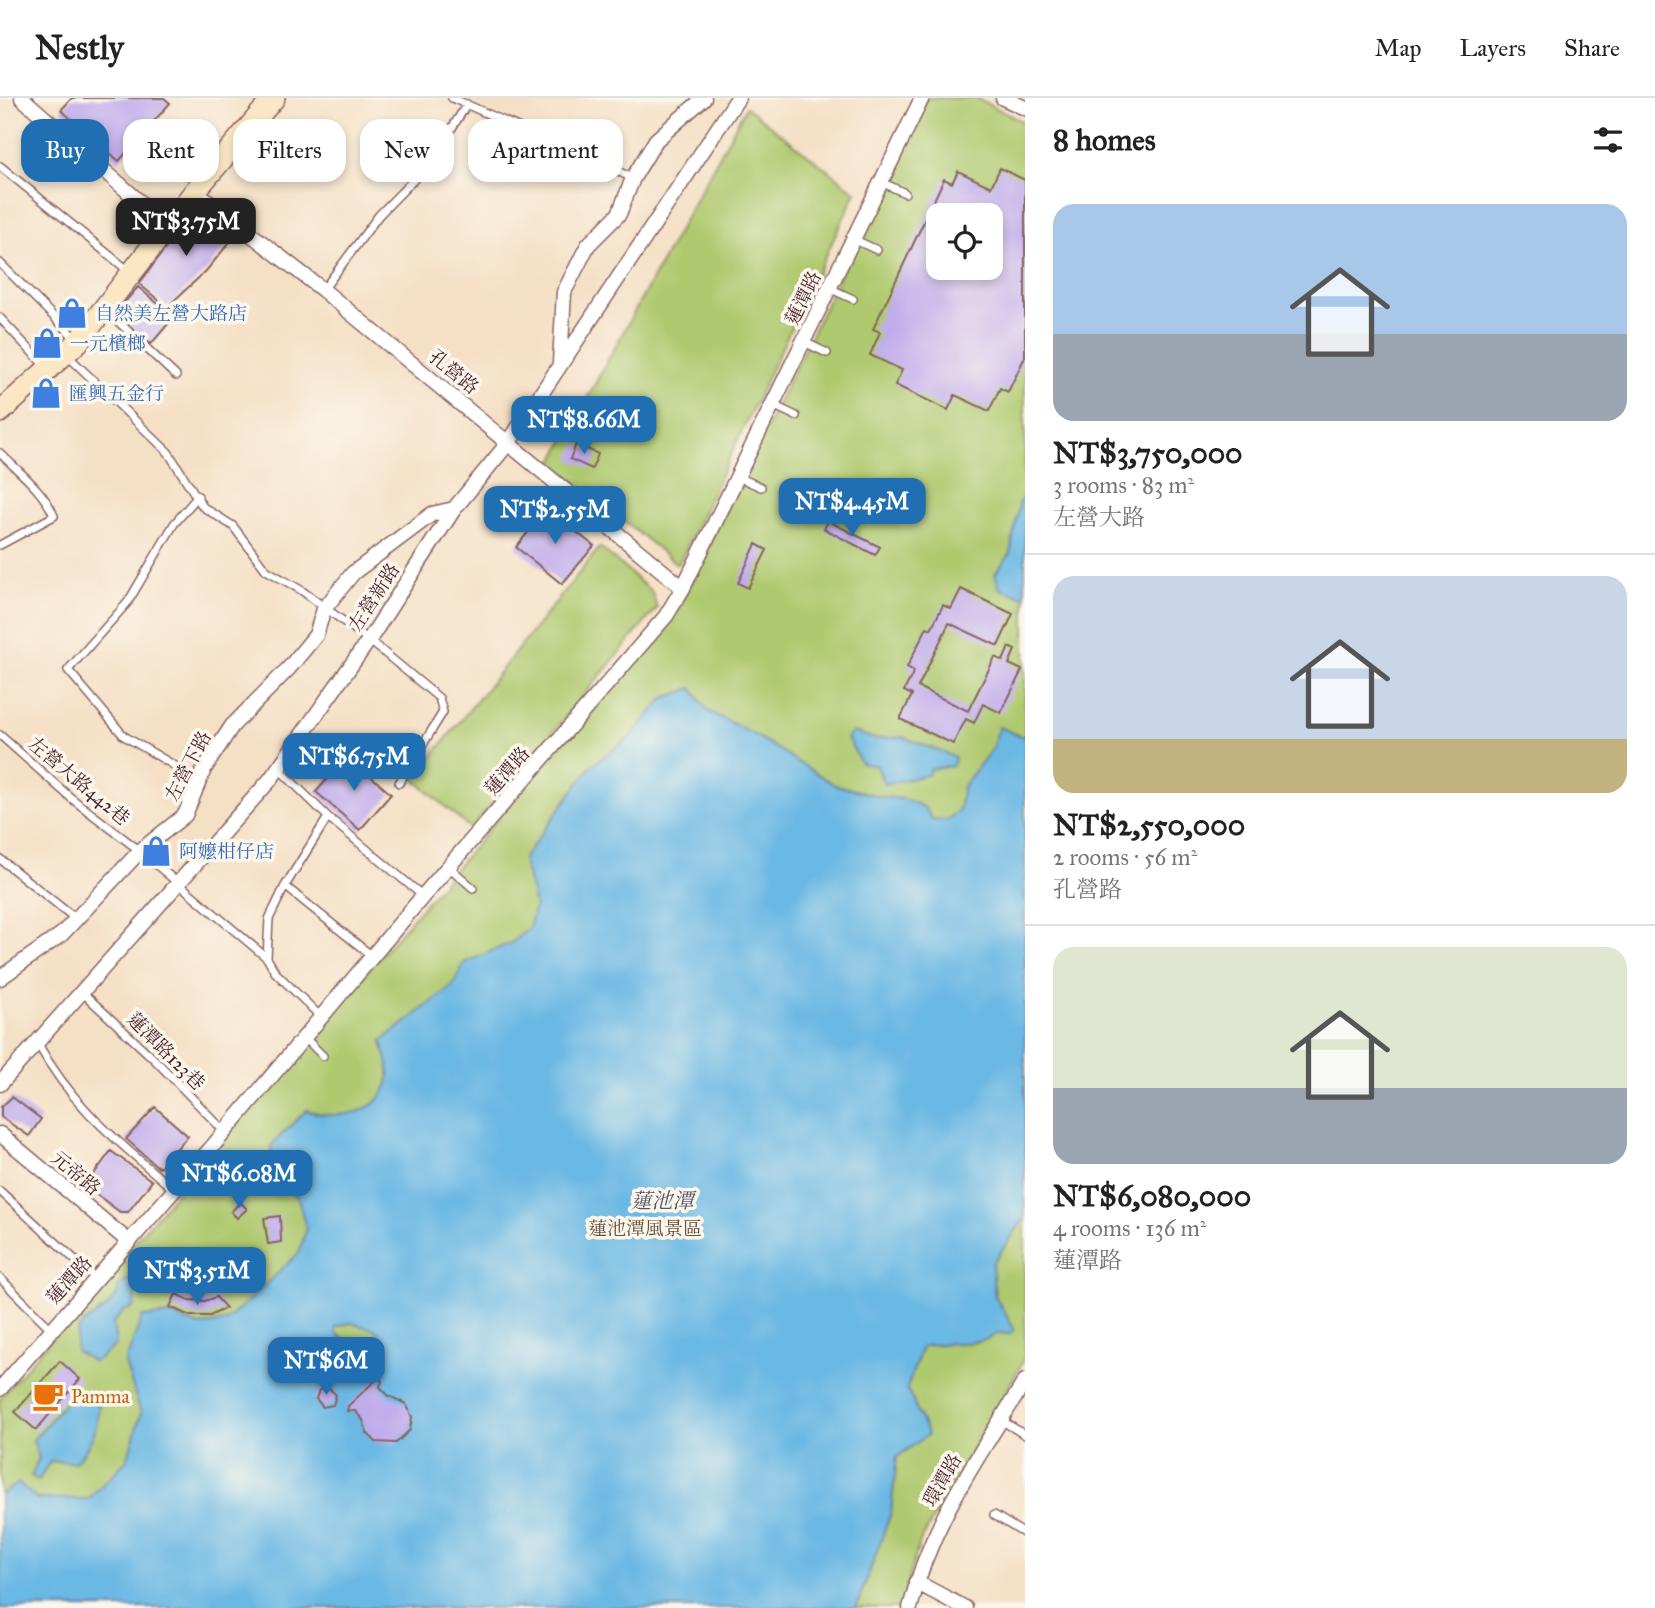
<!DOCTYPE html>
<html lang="en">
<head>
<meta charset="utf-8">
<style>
  body { margin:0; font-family:"IM FELL Great Primer","Noto Serif TC",serif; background:#f6f6f6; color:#222; height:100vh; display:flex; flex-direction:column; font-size:26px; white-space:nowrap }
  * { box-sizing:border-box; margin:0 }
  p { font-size:23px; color:#767676 }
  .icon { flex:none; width:38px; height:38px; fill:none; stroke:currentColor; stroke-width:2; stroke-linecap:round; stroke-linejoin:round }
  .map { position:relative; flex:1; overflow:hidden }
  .drawer { display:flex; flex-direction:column; background:#fff; width:630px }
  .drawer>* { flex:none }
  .top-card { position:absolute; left:21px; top:21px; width:665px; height:63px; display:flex; gap:14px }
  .fabs { position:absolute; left:926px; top:105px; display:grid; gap:14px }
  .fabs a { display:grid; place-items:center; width:77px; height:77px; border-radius:14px; background:#fff; box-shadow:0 4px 10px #0003; font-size:35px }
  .price { position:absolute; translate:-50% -60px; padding:0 16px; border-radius:14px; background:#1f6fb2; color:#fff; font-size:23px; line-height:46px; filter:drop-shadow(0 2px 4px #0008) }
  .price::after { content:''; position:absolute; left:50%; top:42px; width:21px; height:16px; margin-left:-10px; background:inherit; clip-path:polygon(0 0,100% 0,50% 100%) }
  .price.active { background:#222; color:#fff }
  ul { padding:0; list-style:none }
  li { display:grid; align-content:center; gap:14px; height:371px; padding:0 28px }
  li+li { border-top:2px solid #e0e0e0 }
  li span { display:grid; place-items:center; height:217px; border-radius:21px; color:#555 }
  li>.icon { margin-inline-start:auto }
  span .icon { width:126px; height:126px; fill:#fffc; stroke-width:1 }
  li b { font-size:30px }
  h2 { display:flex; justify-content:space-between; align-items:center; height:84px; padding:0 28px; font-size:30px }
  .pill { padding:0 24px; border-radius:21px; background:#fff; box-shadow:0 4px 10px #0003; font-size:24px; line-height:63px }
  .pill.active { background:#1f6fb2; color:#fff }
  header { display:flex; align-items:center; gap:42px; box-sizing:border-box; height:98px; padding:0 35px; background:#fff; border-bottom:2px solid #e0e0e0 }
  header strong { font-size:33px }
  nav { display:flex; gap:38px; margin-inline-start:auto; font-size:24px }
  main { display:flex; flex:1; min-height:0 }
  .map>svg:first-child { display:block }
  .green { fill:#afc96e; stroke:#7c744c; stroke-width:2; fill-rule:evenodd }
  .water { fill:#6ab8e4; stroke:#5a6c88; stroke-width:2; fill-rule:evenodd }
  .building { fill:#c0abeb; fill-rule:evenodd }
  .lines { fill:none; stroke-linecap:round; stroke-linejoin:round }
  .lane-casing { stroke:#866361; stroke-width:10 }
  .street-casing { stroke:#866361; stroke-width:17 }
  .secondary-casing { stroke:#866361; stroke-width:24 }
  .lane { stroke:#fff; stroke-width:7 }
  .street { stroke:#fff; stroke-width:14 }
  .secondary { stroke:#fbe7c3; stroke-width:21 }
  .labels { text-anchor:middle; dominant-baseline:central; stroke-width:7; stroke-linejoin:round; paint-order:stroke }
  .street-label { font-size:19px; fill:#4a1f2b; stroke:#fbf7ec }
  .shop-label { font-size:19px; fill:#366cbe; stroke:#fbf7ec; text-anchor:start }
  .park-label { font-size:19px; fill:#68523f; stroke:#fbf7ec }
  .food-label { font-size:19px; fill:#c56008; stroke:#fbf7ec; text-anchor:start }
  .water-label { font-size:21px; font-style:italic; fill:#55556c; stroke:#fbf7ec }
</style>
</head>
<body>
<header>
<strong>Nestly</strong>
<nav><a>Map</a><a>Layers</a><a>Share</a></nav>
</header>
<main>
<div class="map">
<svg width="1025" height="1510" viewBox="0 0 1025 1510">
  <rect width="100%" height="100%" fill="#fbf7ec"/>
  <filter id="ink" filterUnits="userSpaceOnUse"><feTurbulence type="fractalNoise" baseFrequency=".0143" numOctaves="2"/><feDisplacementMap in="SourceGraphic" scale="14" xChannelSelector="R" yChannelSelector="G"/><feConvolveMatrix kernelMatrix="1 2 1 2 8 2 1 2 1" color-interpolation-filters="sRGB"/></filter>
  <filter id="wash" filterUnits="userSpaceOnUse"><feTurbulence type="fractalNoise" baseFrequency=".00686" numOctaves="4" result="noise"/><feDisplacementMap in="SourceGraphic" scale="28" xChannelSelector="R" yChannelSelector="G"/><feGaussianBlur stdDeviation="1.57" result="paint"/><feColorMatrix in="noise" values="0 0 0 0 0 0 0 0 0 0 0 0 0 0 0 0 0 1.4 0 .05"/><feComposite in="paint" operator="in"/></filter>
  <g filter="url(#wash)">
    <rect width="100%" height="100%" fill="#f5e0c6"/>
    <path class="green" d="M926 0H977L1025 25V1260L920 1444 910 1475 904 1510H0V1300L677 513ZM938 117H990V170H938Z
      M746 9 856 94 678 467 552 365Z
      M600 449 652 494 657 510 471 731 414 681Z"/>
    <path class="water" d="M1025 396V499L1000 491 995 476 1010 455 1020 403Z
      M692 590 708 613 755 637 835 687 883 699 904 701 924 709 932 721 947 722 959 712 963 688 992 651 999 629 1023 639 1025 636V1120L992 1166 995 1198 1014 1231 1010 1236 998 1235C976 1251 946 1241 922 1249L907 1290 928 1337 897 1359 891 1415 856 1510H0V1397L19 1385 37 1401H88L127 1362 141 1315 125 1265 142 1219 171 1217 199 1228 226 1223 299 1155 306 1131 299 1103 274 1067 271 1047 307 1012C336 1023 381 1017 389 981 391 971 384 954 382 943L453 887 464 865 511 845 529 830 535 807 523 761 592 667 628 641 664 600ZM351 1225 376 1232 383 1243C368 1257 348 1247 336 1234V1229Z
      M854 634 875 641 903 639 955 659 953 668 930 671 928 677 884 686 877 668 861 665 847 640Z
      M130 1180 135 1196 134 1209 124 1213 113 1225 116 1247 94 1264 76 1253C75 1224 82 1227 102 1213 108 1210 113 1201 118 1196V1189Z
      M68 1301 99 1306C97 1331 93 1346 75 1364L50 1363 39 1382 31 1378 39 1360 33 1342Z"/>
    <g id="blocks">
      <path class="building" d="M72 0H164L170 5 119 63 61 12Z
        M1000 70 1025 82V259L1008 294 1000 290 989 313 955 297 948 312 895 287 902 272 870 257 880 234 873 231 944 81 952 85 958 73 991 89ZM938 117H990V170H938Z
        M202 115 233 140 206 173 167 209 139 186 190 117Z
        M138 189 174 219 151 246 115 215Z
        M576 346 598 356 592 371 570 361Z
        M547 411 594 448 562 486 516 449Z
        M828 423 880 449 875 457 824 431Z
        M756 446 767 452 748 490 738 485Z
        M961 491 1013 516 998 548 949 525 918 589 968 613 995 559 1003 563 1009 549 1015 552 1009 566 1022 572 1001 615 983 606 974 625 966 621 953 646 900 621 912 597 904 593 914 573 907 569 927 529 931 531 943 507 951 511Z
        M348 658 391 696 360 732 316 694Z
        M12 999 41 1021 29 1038 1 1019V1009Z
        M155 1009 188 1038 159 1070 126 1041Z
        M111 1053 152 1083 128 1114H120L85 1088Z
        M240 1104 247 1111 237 1120 231 1114Z
        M280 1118 281 1144 268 1146 264 1120Z
        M184 1157 191 1163 181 1173 175 1167Z
        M176 1196 189 1202 205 1203 216 1199 226 1210 210 1218H190L170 1209Z
        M359 1260a9 9 0 1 1 18 0a9 9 0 1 1-18 0Z
        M60 1263 80 1281 36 1332 15 1314Z
        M378 1280 382 1283 380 1289 389 1298 406 1306 412 1319 410 1332 396 1345 376 1344 367 1335 363 1322 355 1313H347L348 1308Z
        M329 1290 336 1297 333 1307 323 1309 316 1301 319 1292Z"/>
    </g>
  </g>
  <g filter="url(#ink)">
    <use href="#blocks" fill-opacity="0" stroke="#866361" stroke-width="2"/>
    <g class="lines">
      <defs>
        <path id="lane" d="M452 0 633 80
          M0 68 130 174
          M881 84 905 95
          M853 141 877 152
          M0 165 76 241
          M829 190 853 201
          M323 192 379 117 430 65 467 6
          M107 213 176 278
          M0 220 47 270
          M804 244 827 255
          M68 258 168 354 203 409 233 428 266 472 301 492 369 542 439 600 443 614 399 685
          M773 307 796 318
          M0 355C18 373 45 394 54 418L0 447
          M738 379 761 389
          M198 398 174 426 128 504 68 572 124 638 199 682
          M0 637 71 700 140 753 267 860
          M279 671 328 719 423 798
          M0 761 76 821
          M449 769 473 790
          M285 788 372 858
          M83 895 155 962 225 1034
          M321 919 275 874 267 860 269 821 285 788 328 719
          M305 940 323 958
          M38 946C73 1010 119 1044 173 1091
          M0 1093 96 1181
          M0 1180 51 1231
          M1001 1322 1025 1337
          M994 1417 1025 1436"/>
        <path id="street" d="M22 0 167 128
          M1003 0 1025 10
          M195 93 323 192 683 490
          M560 265 564 194 588 147 619 116 633 80 656 42 704 0
          M0 880 62 836 140 753 185 717 204 671 232 628 289 570 316 537 324 511 353 475 432 416 454 411
          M0 986 270 682 369 542 454 411 509 344 738 0
          M0 1036 128 1143
          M0 1291 212 1049 423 798 666 518 683 490 922 0
          M916 1484 965 1510
          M910 1510C931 1424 979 1358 1025 1283"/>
        <path id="secondary" d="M0 314 78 244 195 93 274 0"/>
      </defs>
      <use href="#lane" class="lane-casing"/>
      <use href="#street" class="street-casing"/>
      <use href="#secondary" class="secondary-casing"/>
      <use href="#lane" class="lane"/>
      <use href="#street" class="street"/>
      <use href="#secondary" class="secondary"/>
    </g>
  </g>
  <defs>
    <symbol id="shop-bare" viewBox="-9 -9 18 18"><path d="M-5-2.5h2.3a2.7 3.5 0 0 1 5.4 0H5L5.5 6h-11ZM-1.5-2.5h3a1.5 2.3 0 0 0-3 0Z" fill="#3f7fe0" stroke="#fbf7ec" stroke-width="2.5" paint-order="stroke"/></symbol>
    <symbol id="cafe-bare" viewBox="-9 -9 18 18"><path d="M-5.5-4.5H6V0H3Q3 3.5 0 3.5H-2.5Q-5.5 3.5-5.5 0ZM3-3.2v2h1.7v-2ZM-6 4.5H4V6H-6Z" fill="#e8710a" stroke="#fbf7ec" stroke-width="2.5" paint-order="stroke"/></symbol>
  </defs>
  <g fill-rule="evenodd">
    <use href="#shop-bare" x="50" y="193" width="44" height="44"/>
    <use href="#shop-bare" x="25" y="223" width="44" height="44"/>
    <use href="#shop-bare" x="24" y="273" width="44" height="44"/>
    <use href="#shop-bare" x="134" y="731" width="44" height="44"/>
    <use href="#cafe-bare" x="26" y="1276" width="44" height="44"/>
  </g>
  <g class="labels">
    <g class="street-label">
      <text transform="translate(803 200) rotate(-64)">蓮潭路</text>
      <text transform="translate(454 274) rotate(39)">孔營路</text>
      <text transform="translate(374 499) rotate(-57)">左營新路</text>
      <text transform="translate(188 668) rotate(-62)">左營下路</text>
      <text transform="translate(507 673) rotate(-49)">蓮潭路</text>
      <text transform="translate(79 683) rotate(40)">左營大路442巷</text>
      <text transform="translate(166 953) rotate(45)">蓮潭路123巷</text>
      <text transform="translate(76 1075) rotate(40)">元帝路</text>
      <text transform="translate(69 1182) rotate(-48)">蓮潭路</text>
      <text transform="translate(942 1382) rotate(-60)">環潭路</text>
    </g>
    <g class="shop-label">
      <text x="95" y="215">自然美左營大路店</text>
      <text x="70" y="245">一元檳榔</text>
      <text x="69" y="295">匯興五金行</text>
      <text x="179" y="753">阿嬤柑仔店</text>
    </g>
    <g class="park-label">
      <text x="645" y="1130">蓮池潭風景區</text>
    </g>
    <g class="food-label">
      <text x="71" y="1298">Pamma</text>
    </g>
    <g class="water-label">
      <text x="662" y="1103">蓮池潭</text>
    </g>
  </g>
</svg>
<div class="fabs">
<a><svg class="icon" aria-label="locate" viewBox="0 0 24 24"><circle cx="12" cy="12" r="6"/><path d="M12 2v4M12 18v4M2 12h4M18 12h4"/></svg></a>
</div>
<b class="price active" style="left:186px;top:160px">NT$3.75M</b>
<b class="price" style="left:584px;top:358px">NT$8.66M</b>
<b class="price" style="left:852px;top:440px">NT$4.45M</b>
<b class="price" style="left:555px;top:448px">NT$2.55M</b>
<b class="price" style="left:354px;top:695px">NT$6.75M</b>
<b class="price" style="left:239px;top:1112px">NT$6.08M</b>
<b class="price" style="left:197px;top:1209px">NT$3.51M</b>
<b class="price" style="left:326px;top:1299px">NT$6M</b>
<div class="top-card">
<a class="pill active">Buy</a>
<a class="pill">Rent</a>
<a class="pill">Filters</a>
<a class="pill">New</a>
<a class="pill">Apartment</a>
</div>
</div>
<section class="drawer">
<h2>8 homes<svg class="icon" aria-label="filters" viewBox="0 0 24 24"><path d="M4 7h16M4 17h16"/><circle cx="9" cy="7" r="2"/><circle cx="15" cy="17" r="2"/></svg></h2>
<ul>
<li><span style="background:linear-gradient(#a9c7e8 60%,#9aa5b1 0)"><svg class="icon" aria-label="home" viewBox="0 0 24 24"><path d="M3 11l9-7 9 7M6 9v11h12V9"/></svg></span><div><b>NT$3,750,000</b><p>3 rooms · 83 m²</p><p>左營大路</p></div></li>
<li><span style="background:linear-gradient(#c9d6e8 75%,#c2b280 0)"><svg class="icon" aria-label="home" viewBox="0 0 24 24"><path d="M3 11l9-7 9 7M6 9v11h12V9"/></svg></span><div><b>NT$2,550,000</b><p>2 rooms · 56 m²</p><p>孔營路</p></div></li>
<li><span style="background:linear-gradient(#dfe7d0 65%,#9aa5b1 0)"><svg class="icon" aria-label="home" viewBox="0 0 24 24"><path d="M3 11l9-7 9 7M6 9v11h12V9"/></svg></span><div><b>NT$6,080,000</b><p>4 rooms · 136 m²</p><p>蓮潭路</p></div></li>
</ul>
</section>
</main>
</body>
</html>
